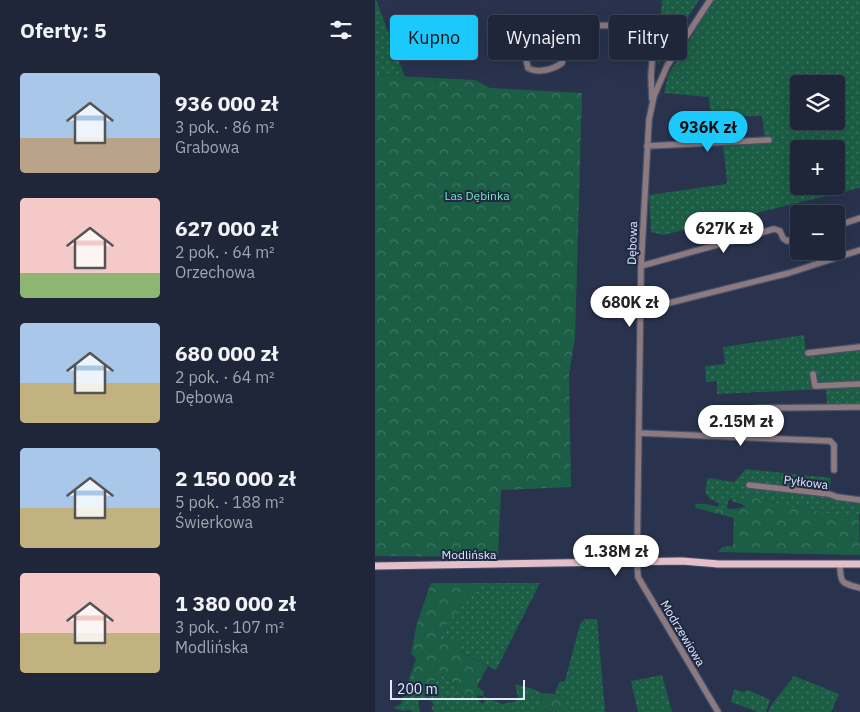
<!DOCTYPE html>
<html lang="pl">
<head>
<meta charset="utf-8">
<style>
  body { margin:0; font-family:"IBM Plex Sans",sans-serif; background:#2c3245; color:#f1f3f6; height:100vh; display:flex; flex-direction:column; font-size:19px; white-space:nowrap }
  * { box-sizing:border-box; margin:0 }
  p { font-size:16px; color:#a1a5af }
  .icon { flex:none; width:28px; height:28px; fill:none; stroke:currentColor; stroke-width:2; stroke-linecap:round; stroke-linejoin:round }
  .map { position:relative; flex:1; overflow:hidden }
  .sheet { display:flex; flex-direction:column; background:#1f263a; width:375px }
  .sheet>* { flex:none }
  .top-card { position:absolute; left:15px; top:15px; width:395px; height:45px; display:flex; gap:10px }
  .buttons { position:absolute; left:415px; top:75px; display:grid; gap:10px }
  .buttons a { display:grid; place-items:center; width:55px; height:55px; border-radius:5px; background:#1f263a; box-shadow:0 5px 20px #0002,0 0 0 1px #3c4354; font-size:25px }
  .scale { position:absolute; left:15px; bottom:12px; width:135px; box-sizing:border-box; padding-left:5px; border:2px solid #e3eafc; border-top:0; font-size:14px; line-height:18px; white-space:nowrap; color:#e3eafc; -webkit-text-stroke:4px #1f2943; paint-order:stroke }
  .price { position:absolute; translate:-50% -42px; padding:0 11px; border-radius:18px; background:#fff; color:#222; font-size:16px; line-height:32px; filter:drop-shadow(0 1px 2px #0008) }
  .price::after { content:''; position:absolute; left:50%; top:30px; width:15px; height:11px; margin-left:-8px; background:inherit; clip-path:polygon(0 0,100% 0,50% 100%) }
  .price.selected { background:#1cc9fc; color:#111 }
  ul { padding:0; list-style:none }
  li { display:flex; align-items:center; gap:15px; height:125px; padding:0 20px }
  li span { display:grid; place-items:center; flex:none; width:140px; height:100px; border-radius:5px; color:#555 }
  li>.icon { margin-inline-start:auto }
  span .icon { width:60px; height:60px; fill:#fffc; stroke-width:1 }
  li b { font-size:21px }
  h2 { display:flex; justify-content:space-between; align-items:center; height:60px; padding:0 20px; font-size:21px }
  .tag { padding:0 18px; border-radius:5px; background:#1f263a; box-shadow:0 5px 20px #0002,0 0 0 1px #3c4354; font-size:18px; line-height:45px }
  .tag.selected { background:#1cc9fc; color:#111 }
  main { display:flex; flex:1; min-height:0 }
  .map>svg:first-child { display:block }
  .grass { fill:url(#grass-dots); fill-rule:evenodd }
  .forest { fill:url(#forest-crowns) }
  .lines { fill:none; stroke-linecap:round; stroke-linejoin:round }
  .minor-casing { stroke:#47506a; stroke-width:8 }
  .major-casing { stroke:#47506a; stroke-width:9 }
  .minor { stroke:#8c7a7f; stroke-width:5.5 }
  .major { stroke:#e3c0c9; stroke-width:7 }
  .labels { text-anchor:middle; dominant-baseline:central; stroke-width:4; stroke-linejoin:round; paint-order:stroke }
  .park-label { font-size:12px; fill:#78ecbc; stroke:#1f2943 }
  .street-label { font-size:12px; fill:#e3eafc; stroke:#1f2943 }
</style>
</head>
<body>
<main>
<section class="sheet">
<h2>Oferty: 5<svg class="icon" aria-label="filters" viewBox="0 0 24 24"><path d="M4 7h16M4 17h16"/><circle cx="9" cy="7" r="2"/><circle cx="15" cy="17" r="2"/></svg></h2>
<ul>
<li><span style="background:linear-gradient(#a9c7e8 65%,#b9a48a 0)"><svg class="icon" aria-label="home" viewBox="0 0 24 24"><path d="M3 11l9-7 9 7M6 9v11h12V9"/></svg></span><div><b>936 000 zł</b><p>3 pok. · 86 m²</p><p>Grabowa</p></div></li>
<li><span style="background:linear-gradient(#f6c9c9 75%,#8fb573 0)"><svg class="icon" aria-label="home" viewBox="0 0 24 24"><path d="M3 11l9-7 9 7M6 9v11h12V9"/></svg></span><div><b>627 000 zł</b><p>2 pok. · 64 m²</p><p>Orzechowa</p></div></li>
<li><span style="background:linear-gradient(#a9c7e8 60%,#c2b280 0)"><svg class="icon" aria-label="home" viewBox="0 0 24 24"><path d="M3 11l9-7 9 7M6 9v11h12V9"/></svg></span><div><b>680 000 zł</b><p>2 pok. · 64 m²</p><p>Dębowa</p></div></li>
<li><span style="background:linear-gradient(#a9c7e8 60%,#c2b280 0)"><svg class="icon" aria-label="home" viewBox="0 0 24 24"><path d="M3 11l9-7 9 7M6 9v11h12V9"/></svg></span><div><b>2 150 000 zł</b><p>5 pok. · 188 m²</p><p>Świerkowa</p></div></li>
<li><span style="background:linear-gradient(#f6c9c9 60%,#c2b280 0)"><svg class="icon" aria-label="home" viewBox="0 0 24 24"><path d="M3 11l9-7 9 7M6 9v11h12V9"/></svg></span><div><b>1 380 000 zł</b><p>3 pok. · 107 m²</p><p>Modlińska</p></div></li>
</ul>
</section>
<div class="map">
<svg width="485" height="712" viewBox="0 0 485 712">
  <defs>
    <pattern id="grass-dots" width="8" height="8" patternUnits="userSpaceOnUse" patternTransform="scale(1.25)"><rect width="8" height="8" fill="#1c5e45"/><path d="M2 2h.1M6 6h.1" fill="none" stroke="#3d7561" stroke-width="1.8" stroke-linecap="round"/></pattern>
    <pattern id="forest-crowns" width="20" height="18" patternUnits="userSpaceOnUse" patternTransform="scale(1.25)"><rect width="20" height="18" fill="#1c5e45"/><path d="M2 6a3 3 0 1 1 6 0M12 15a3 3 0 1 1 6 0" fill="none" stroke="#3d7561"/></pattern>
  </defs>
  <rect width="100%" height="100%" fill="#29334e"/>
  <path class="grass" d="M0 0H1L30 77 2 75 0 66Z
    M287 0H324L283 64Z
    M339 0H485V188L288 235 276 232 274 195 351 184 352 182 348 143 390 142 387 116 336 117 334 97 289 93 293 75ZM424 84H461V121H424ZM424 149H461V186H424Z
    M429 335 431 355 485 349V406H452L451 389 342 394V381L331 382 330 366 350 364 348 347Z
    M371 469 456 478 454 497 485 501V514L473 518 464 517 428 507 422 509 378 497 373 500 358 497 353 501 352 509 343 508 344 503 335 499 330 492 333 478 359 482Z
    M101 583H165L121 670 64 639C73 620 85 604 101 589Z
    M210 619H222L230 712H179L188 709V698L180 693 184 682 190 681 205 624Z
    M37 670 50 688 66 674 81 685 101 695 107 704 110 701 108 696 127 704 141 701 143 697 140 684 158 689 167 693 166 702 168 710 176 712H59L56 709 59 705 53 697 43 701 45 712H37L35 710 28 711 18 708 26 704Z
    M287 675 297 712H263L256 681Z
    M419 676 464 694 456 712H393L397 704Z
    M359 689 368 692 373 690 395 700 391 712H383L356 702Z"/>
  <path class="forest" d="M0 66 3 75 100 80 115 88 207 93 200 337 194 375 196 487 126 490 123 557 0 556Z
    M358 497 373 500 378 497 422 509 428 507 464 517 473 518 484 513 485 555 343 552 347 547 358 546 359 518 321 508 320 504C337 502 354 514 371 506L357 501Z
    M56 583H101V589C86 604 73 619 64 639H86L85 651 113 666 102 686 109 692 108 696 101 695 93 698C87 687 77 682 66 674L50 688 37 670 41 659 36 653 42 623Z
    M167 693 180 694 188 698V709L179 712 168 710 166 702Z"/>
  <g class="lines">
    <defs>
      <path id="minor" d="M335 0 292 66 279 96 274 120 266 266 262 562 263 577 343 712
        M193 25 171 26 149 46V51L153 68C163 74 179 69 187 63L193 25 269 26 274 27 279 35 276 76 277 99
        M272 146 394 140
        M461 226 485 218
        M266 266 399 229 405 231 408 238 412 241 424 238
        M266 310 414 273 485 250
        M433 353 485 347
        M438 374 440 386 485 384
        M382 408 485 407
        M264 433 455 441 459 445V470
        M374 485 454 494 462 497 485 500
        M465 564C465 584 467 583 485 588"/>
      <path id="major" d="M341 564H485
        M0 566 307 561 344 564"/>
    </defs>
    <use href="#minor" class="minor-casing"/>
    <use href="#major" class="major-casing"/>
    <use href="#minor" class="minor"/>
    <use href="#major" class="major"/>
  </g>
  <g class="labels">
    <g class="park-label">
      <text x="102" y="195">Las Dębinka</text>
    </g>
    <g class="street-label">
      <text transform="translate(257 243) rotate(-88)">Dębowa</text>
      <text transform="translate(431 482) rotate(7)">Pyłkowa</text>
      <text x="94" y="554">Modlińska</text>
      <text transform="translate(308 633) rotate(59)">Modrzewiowa</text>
    </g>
  </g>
</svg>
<div class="buttons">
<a><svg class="icon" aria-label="layers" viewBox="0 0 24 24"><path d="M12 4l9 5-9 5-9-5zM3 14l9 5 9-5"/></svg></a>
<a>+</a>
<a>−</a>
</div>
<div class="scale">200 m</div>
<b class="price selected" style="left:333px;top:153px">936K zł</b>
<b class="price" style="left:349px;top:254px">627K zł</b>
<b class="price" style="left:255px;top:328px">680K zł</b>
<b class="price" style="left:366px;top:447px">2.15M zł</b>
<b class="price" style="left:241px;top:577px">1.38M zł</b>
<div class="top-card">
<a class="tag selected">Kupno</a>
<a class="tag">Wynajem</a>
<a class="tag">Filtry</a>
</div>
</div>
</main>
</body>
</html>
